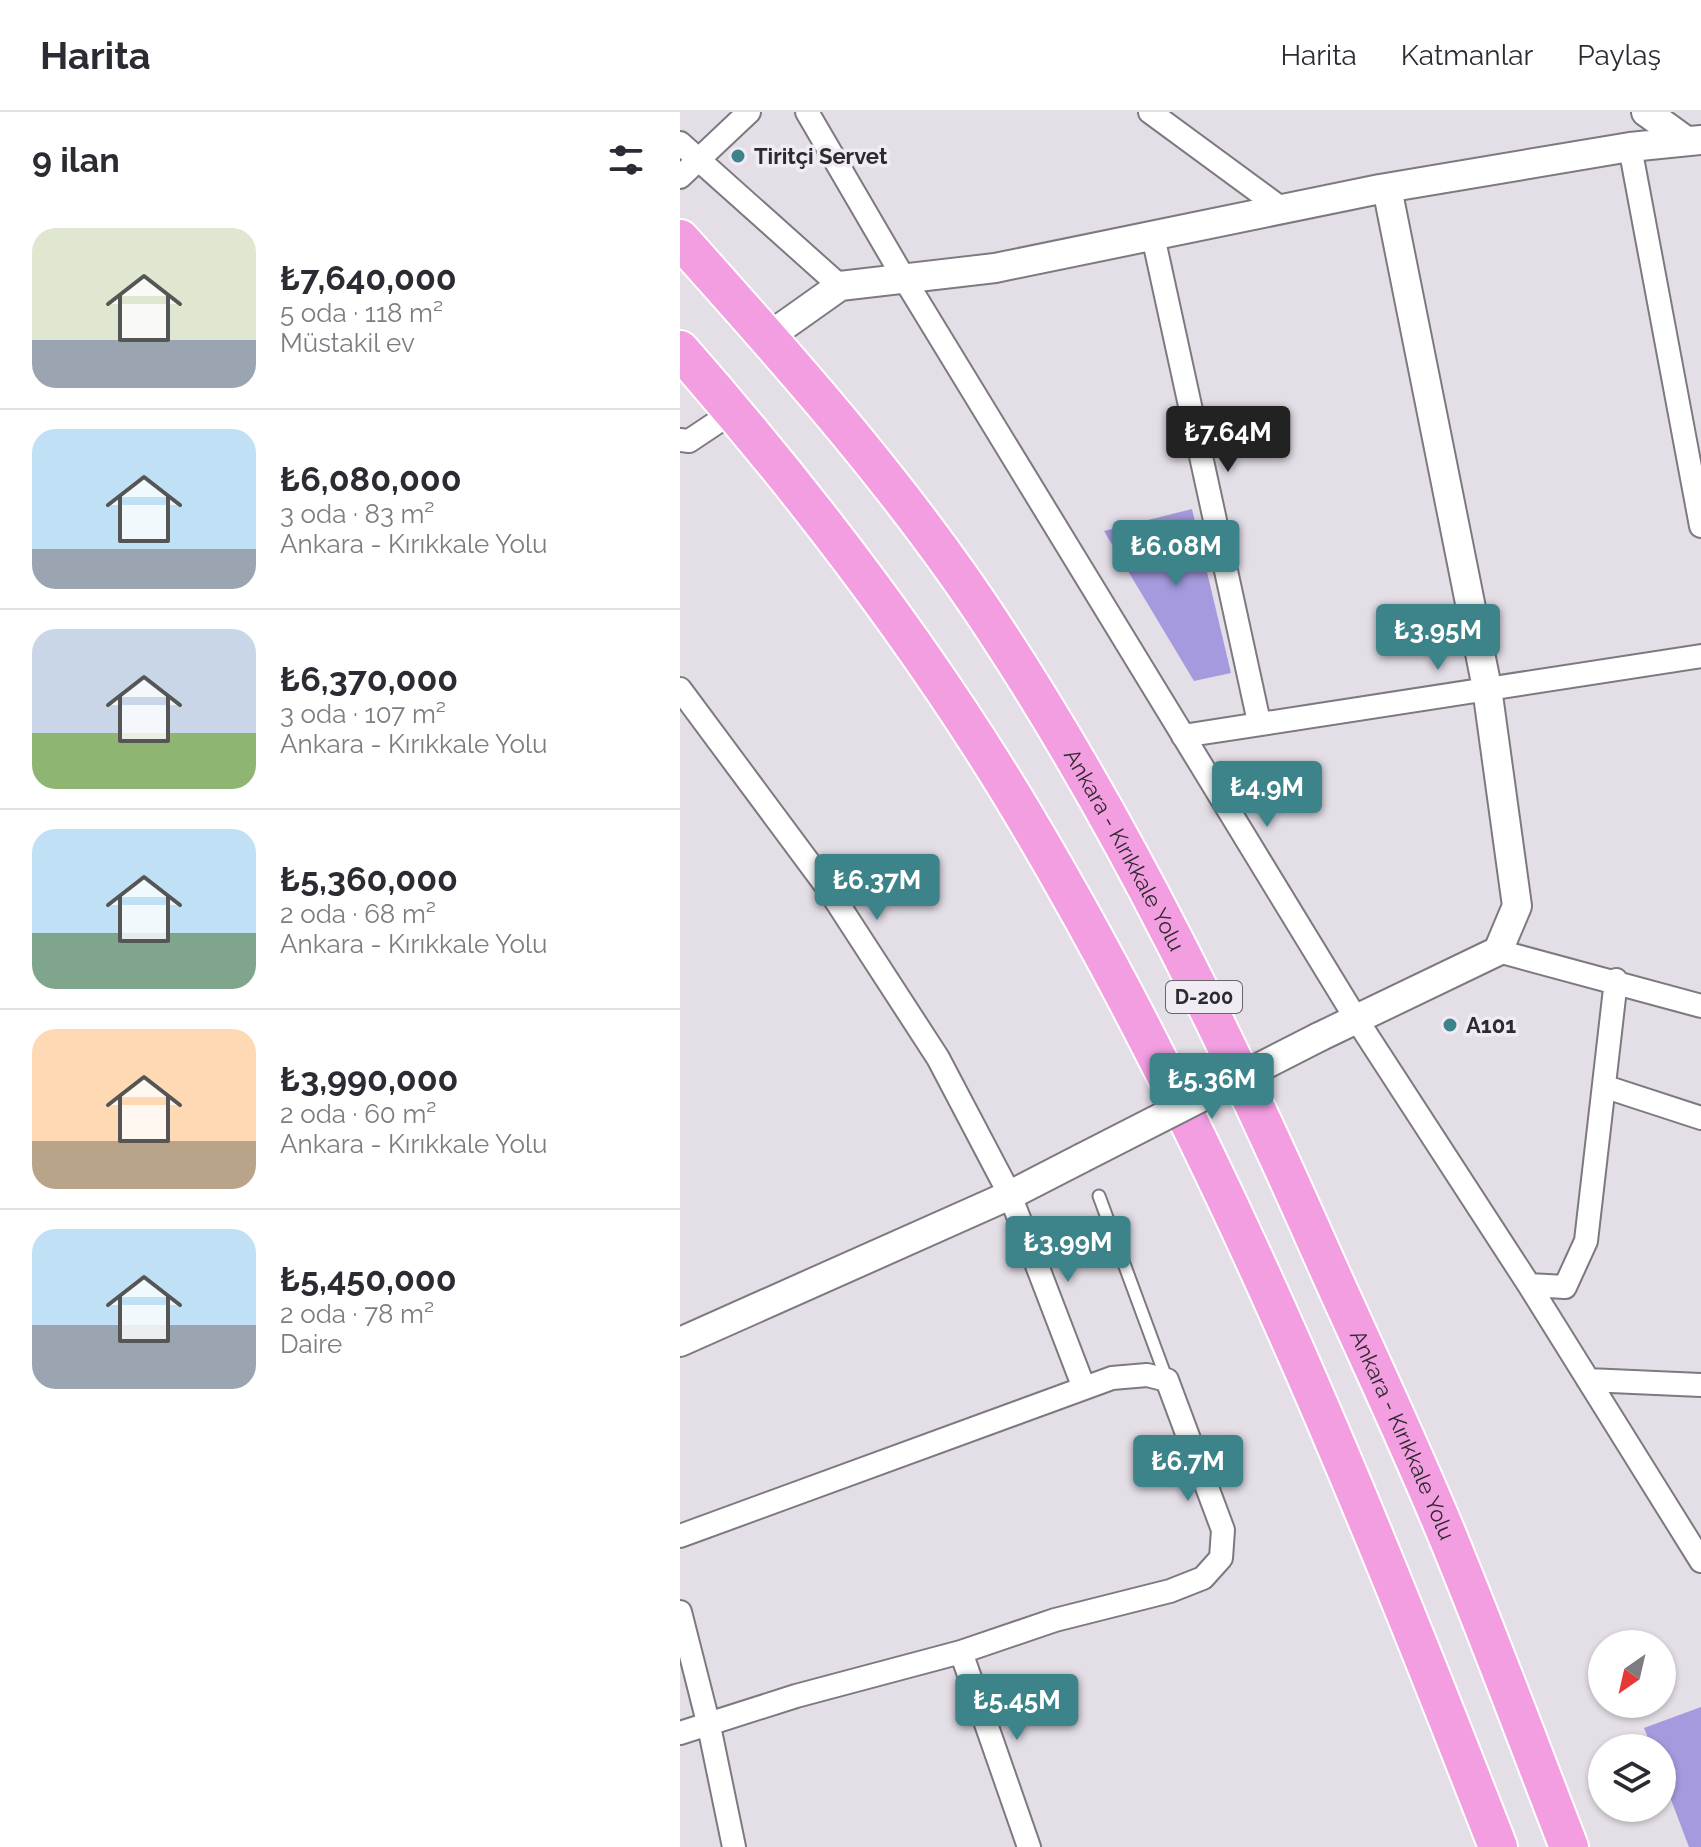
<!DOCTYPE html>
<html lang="tr">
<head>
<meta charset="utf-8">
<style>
  body { margin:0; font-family:Raleway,sans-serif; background:#f2f2f3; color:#2b2b33; height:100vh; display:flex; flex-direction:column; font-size:30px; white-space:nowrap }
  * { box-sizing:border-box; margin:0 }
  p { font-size:26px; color:#7c7c81 }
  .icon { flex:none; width:44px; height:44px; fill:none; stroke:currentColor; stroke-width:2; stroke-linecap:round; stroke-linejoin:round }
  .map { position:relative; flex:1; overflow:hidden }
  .details { display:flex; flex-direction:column; background:#fff; width:680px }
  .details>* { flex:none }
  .needle { width:52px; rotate:214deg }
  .fabs { position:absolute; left:908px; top:1518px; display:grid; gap:16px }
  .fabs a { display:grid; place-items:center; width:88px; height:88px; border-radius:50%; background:#fff; box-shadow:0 2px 6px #0004; font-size:40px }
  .price { position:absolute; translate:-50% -68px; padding:0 18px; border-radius:8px; background:#3c848a; color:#fff; font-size:26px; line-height:52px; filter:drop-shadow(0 2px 4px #0008) }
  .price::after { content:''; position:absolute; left:50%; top:48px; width:24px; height:18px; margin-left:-12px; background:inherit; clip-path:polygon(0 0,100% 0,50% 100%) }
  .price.current { background:#222; color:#fff }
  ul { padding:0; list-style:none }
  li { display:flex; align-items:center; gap:24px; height:200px; padding:0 32px }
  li+li { border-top:2px solid #e1e1e2 }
  li span { display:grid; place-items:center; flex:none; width:224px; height:160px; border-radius:24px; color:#555 }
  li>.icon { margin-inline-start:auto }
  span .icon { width:96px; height:96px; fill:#fffc; stroke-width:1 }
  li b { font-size:34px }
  h2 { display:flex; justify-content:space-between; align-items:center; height:96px; padding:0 32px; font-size:34px }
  header { display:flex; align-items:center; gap:48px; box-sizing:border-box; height:112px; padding:0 40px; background:#fff; border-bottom:2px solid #e1e1e2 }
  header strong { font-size:38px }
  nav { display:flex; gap:44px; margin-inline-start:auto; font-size:28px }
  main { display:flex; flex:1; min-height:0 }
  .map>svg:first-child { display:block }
  .building { fill:#a59ade }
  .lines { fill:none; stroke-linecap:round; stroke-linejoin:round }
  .service-casing { stroke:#7e7981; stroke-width:15 }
  .minor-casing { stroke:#7e7981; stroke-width:26 }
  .tertiary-casing { stroke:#7e7981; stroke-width:32 }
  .trunk-casing { stroke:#fff; stroke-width:42 }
  .service { stroke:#fff; stroke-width:11 }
  .minor { stroke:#fff; stroke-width:22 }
  .tertiary { stroke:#fff; stroke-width:28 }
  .trunk { stroke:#f49ee2; stroke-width:38 }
  .tertiary-bridge-casing { stroke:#7e7981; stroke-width:32; stroke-linecap:butt }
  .tertiary-bridge { stroke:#fff; stroke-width:28 }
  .poi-dot { fill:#3c848a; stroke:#f1ebf4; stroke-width:3 }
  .labels { text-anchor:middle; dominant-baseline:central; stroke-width:7; stroke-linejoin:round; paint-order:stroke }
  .shield { fill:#f1ebf4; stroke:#686569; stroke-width:2 }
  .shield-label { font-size:20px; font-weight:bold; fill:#2d2b2e }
  .poi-label { font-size:22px; font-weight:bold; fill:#2d2b2e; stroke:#f1ebf4; text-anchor:start }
  .street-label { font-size:22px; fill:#2d2b2e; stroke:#f1ebf4 }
</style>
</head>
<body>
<header>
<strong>Harita</strong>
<nav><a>Harita</a><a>Katmanlar</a><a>Paylaş</a></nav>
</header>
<main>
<section class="details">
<h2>9 ilan<svg class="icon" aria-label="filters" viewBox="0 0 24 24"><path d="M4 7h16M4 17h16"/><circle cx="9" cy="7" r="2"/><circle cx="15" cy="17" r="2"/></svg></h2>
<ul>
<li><span style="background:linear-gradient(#dfe7d0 70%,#9aa5b1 0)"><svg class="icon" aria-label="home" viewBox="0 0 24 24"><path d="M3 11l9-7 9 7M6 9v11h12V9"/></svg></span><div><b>₺7,640,000</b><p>5 oda · 118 m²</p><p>Müstakil ev</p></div></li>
<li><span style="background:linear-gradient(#bfe0f5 75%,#9aa5b1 0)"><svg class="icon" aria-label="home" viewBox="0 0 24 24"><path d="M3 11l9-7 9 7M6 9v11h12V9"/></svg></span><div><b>₺6,080,000</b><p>3 oda · 83 m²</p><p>Ankara - Kırıkkale Yolu</p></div></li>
<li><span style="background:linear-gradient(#c9d6e8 65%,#8fb573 0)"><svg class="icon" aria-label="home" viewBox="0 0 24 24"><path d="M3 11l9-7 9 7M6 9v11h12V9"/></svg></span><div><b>₺6,370,000</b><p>3 oda · 107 m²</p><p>Ankara - Kırıkkale Yolu</p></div></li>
<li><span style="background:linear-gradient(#bfe0f5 65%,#7fa58c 0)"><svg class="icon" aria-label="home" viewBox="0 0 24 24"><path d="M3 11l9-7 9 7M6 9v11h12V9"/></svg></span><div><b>₺5,360,000</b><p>2 oda · 68 m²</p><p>Ankara - Kırıkkale Yolu</p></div></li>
<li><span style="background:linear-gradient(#ffd9b3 70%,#b9a48a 0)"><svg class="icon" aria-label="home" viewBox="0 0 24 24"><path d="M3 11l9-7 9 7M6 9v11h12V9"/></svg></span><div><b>₺3,990,000</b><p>2 oda · 60 m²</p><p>Ankara - Kırıkkale Yolu</p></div></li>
<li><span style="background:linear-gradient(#bfe0f5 60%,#9aa5b1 0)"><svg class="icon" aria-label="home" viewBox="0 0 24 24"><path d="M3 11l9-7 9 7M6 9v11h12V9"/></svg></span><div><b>₺5,450,000</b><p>2 oda · 78 m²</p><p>Daire</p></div></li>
</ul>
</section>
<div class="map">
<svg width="1021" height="1735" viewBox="0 0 1021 1735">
  <rect width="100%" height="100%" fill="#e4dee7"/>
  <path class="building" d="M512 397 551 561 514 569 424 419Z
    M1021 1595V1735H1009L982 1664V1636H972L964 1616Z"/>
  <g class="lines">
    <defs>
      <path id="service" d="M419 1084 487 1268"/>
      <path id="minor" d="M127 0 225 168 675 905 849 1173 1021 1449
        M470 0 602 97
        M0 31 160 174
        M950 35 1021 414
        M0 65 69 0
        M473 124 579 610
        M0 328 9 329 54 299
        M0 577 147 775 258 946 330 1083 404 1276
        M503 624 1021 544
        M818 839 1021 894
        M926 975 1021 1006
        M849 1173 885 1175 906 1129 936 868
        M908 1268 1021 1273
        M0 1424 432 1266 467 1263 487 1268 543 1418 541 1446 523 1466 490 1479 375 1508 281 1540 116 1584 0 1621
        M0 1500 29 1614 54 1735
        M281 1540 349 1735"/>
      <path id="tertiary" d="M966 0 1005 28
        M88 225 160 174 315 156 700 77 950 35 1021 28
        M639 925 818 839 837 794 807 576 707 76
        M0 1230 330 1083 402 1046"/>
      <g id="trunk">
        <path id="s1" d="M0 127C113 253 228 382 320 525 449 723 551 936 646 1151 689 1247 735 1343 774 1440 814 1538 851 1637 889 1735"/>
        <path d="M0 238C121 376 234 523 330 680 530 1010 678 1376 818 1735"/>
      </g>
    </defs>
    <use href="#service" class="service-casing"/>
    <use href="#minor" class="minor-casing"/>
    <use href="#tertiary" class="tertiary-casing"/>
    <use href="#trunk" class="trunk-casing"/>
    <use href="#service" class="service"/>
    <use href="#minor" class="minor"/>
    <use href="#tertiary" class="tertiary"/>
    <use href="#trunk" class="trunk"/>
    <defs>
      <path id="tertiary-bridge" d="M402 1046 639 925"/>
    </defs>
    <use href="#tertiary-bridge" class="tertiary-bridge-casing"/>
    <use href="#tertiary-bridge" class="tertiary-bridge"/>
  </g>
  <g class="poi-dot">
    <circle cx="58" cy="44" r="8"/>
    <circle cx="770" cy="913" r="8"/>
  </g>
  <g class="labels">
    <rect class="shield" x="486" y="869" width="76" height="32" rx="6"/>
    <g class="shield-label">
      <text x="524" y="885">D-200</text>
    </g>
    <g class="poi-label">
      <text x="74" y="44">Tiritçi Servet</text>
      <text x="786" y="913">A101</text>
    </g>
    <g class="street-label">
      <text stroke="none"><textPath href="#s1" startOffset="758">Ankara - Kırıkkale Yolu</textPath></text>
      <text stroke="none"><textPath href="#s1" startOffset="1406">Ankara - Kırıkkale Yolu</textPath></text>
    </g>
  </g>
</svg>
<div class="fabs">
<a><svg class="needle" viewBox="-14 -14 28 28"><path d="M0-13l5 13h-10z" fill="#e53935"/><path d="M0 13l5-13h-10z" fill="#7c7c81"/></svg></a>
<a><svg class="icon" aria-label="layers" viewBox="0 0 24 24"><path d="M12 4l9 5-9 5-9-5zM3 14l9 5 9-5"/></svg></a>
</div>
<b class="price current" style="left:548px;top:362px">₺7.64M</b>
<b class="price" style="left:496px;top:476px">₺6.08M</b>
<b class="price" style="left:758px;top:560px">₺3.95M</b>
<b class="price" style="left:587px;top:717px">₺4.9M</b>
<b class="price" style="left:197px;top:810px">₺6.37M</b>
<b class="price" style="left:532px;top:1009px">₺5.36M</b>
<b class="price" style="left:388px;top:1172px">₺3.99M</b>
<b class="price" style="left:508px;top:1391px">₺6.7M</b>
<b class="price" style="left:337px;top:1630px">₺5.45M</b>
</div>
</main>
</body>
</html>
